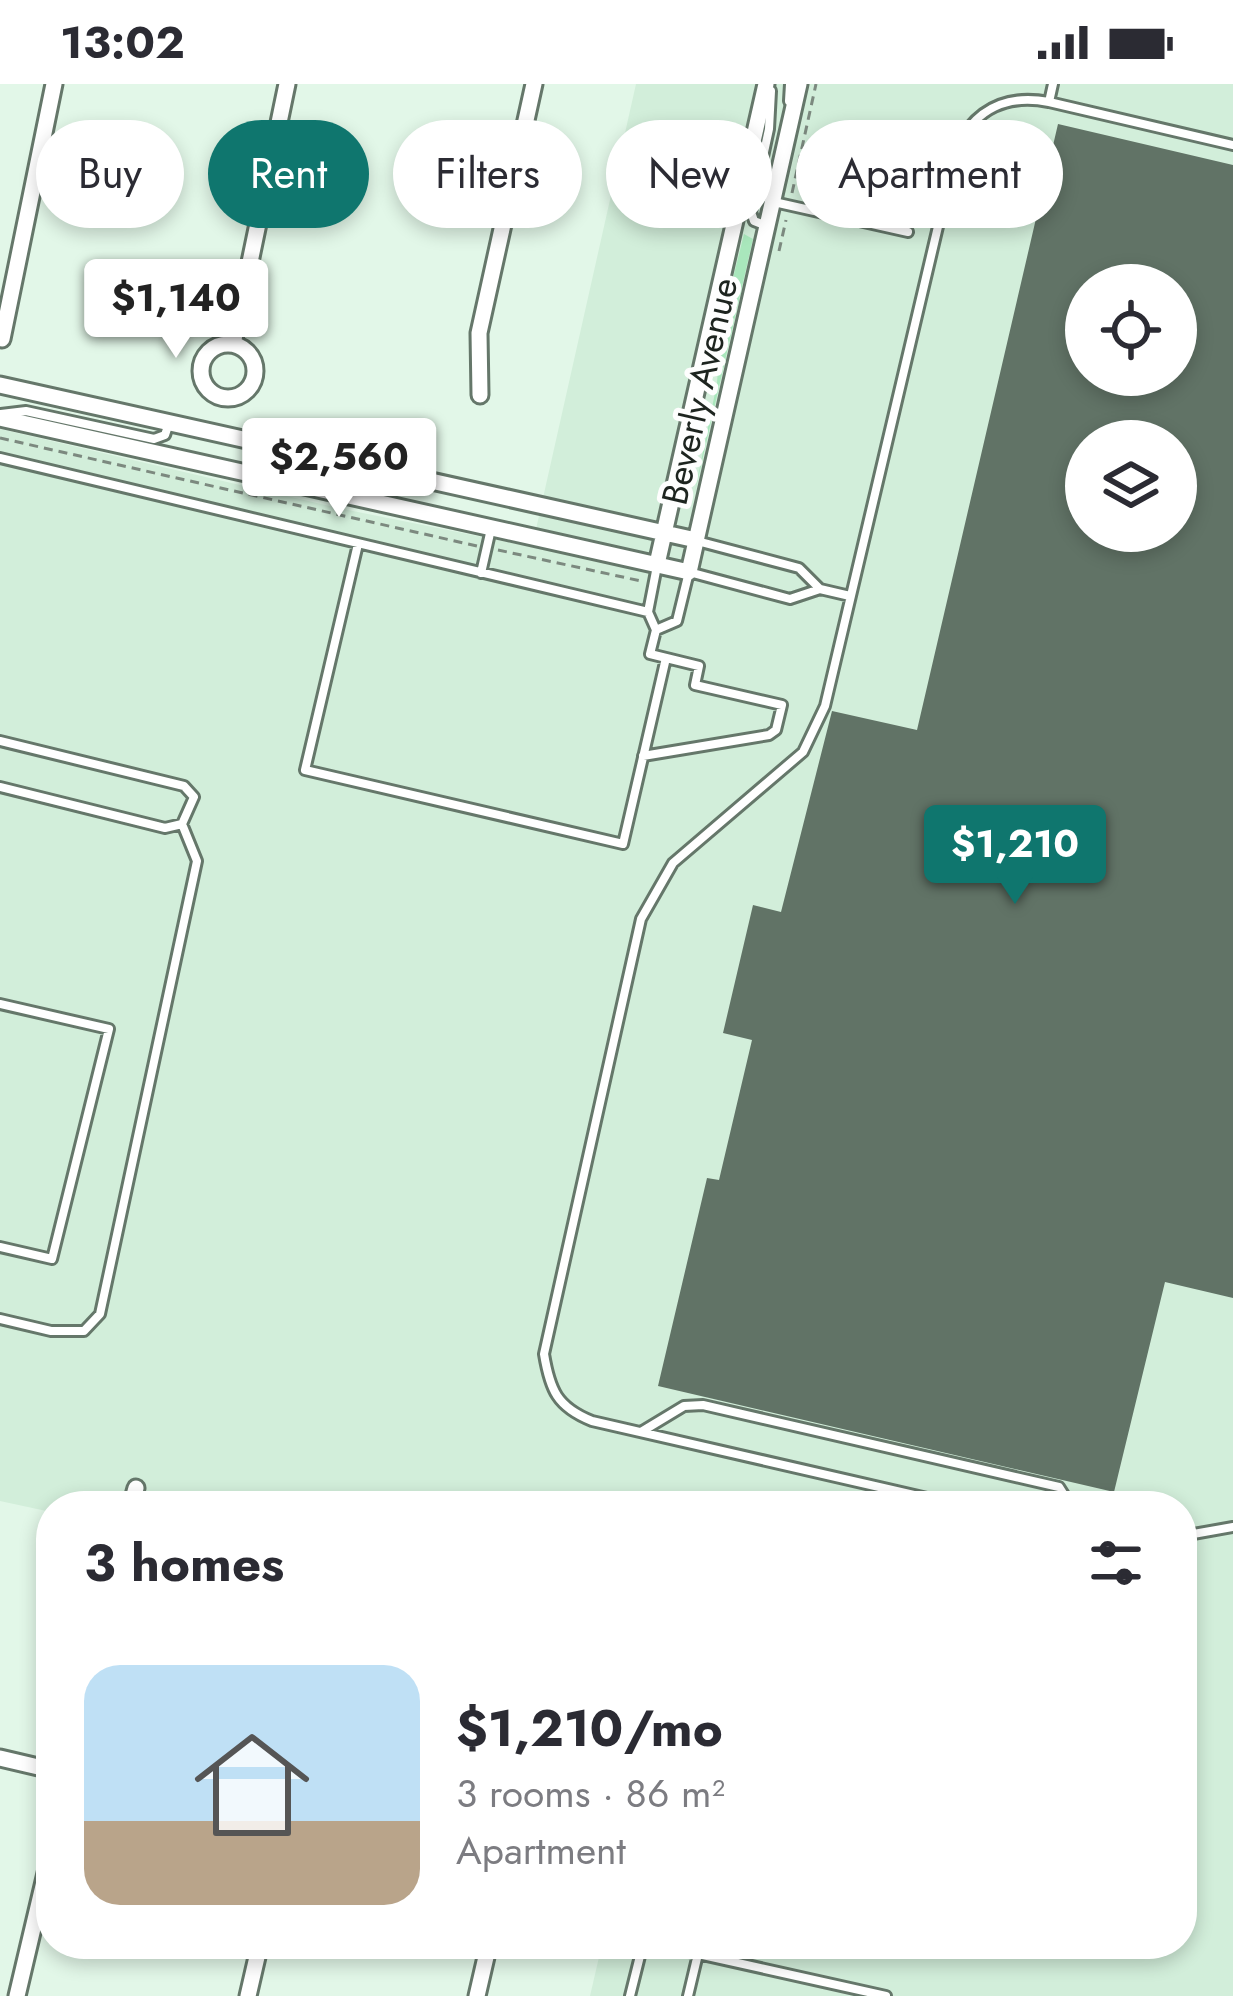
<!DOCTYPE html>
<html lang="en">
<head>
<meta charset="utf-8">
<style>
  body { margin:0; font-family:Jost,sans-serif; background:#f2f2f3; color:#2b2b33; height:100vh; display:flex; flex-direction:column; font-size:45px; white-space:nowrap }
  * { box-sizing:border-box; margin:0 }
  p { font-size:39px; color:#7c7c81 }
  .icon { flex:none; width:66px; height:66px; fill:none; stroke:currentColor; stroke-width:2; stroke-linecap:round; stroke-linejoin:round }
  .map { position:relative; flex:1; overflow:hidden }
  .panel { position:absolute; left:36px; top:1407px; width:1161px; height:468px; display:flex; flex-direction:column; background:#fff; border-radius:48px; box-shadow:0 6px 18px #0003 }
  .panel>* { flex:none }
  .banner { position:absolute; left:36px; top:36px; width:1161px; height:108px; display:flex; gap:24px }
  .fabs { position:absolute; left:1065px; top:180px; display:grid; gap:24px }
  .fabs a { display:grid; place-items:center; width:132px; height:132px; border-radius:50%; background:#fff; box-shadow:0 6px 18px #0003; font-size:60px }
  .price { position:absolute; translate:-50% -102px; padding:0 27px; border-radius:12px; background:#fff; color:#222; font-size:39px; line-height:78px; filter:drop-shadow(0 3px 6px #0008) }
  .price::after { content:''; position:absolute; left:50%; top:72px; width:36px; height:27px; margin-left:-18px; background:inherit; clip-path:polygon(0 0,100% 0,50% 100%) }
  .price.on { background:#0f766e; color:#fff }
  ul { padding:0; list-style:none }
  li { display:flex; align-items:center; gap:36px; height:300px; padding:0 48px }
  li+li { border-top:3px solid #e1e1e2 }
  li span { display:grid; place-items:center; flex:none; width:336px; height:240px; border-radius:36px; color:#555 }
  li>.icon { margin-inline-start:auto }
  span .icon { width:144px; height:144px; fill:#fffc; stroke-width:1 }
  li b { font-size:51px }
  h2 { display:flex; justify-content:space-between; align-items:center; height:144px; padding:0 48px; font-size:51px }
  .tag { padding:0 42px; border-radius:54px; background:#fff; box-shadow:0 6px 18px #0003; font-size:42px; line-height:108px }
  .tag.on { background:#0f766e; color:#fff }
  .status { display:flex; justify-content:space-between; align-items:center; height:84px; padding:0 60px; background:#fff; direction:ltr }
  .status svg { height:33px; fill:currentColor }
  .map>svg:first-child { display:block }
  .built { fill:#d2eeda; fill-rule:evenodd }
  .green { fill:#a9e7bc }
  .building { fill:#617366; fill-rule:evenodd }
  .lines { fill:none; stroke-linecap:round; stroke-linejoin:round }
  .service-casing { stroke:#65776a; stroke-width:14 }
  .minor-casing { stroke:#65776a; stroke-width:21 }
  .path { stroke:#7c897f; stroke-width:3; stroke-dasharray:9 6; stroke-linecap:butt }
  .service { stroke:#fff; stroke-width:8 }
  .minor { stroke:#fff; stroke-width:15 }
  .labels { text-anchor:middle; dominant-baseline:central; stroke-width:10; stroke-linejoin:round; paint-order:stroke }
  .street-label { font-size:36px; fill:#1d241f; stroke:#fefefe }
</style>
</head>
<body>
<div class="status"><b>13:02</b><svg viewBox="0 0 49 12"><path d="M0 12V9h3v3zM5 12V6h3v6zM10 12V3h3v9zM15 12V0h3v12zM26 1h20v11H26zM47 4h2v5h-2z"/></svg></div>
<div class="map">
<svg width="1233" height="1912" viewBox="0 0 1233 1912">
  <rect width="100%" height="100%" fill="#e2f7e8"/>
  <path class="built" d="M636 0H1233V1912H590L602 1860H1182V1422H51V1428L0 1417V345L338 424 532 463ZM1086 201H1176V291H1086ZM1086 357H1176V447H1086Z"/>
  <path class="green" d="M744 150 753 155 694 412 717 299 721 242Z"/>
  <path class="building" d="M1058 40 1233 81V1214L1165 1198 1114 1408 658 1302 707 1094 719 1096 752 956 723 949 753 821 781 828 832 627 917 646ZM1086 201H1176V291H1086ZM1086 357H1176V447H1086Z"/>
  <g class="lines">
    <defs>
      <path id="service" d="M789 17 790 0
        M1049 18 1233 61
        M774 118 908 148
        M767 142 754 137 751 128 769 45 771 7
        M1 330 26 327 154 355 165 351 169 339
        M0 374 648 528
        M277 396 288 380 394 403 429 402
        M697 457 799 484 820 505 850 512
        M358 460 305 686 623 760 666 574
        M481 489 491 445
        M656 546 677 537 689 488 790 515 820 505
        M0 657 184 702 194 713 182 740 165 744 0 703
        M643 672 769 651 776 646 782 621 695 601 699 582 650 570 656 546 648 528 657 482
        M0 920 109 945 52 1175 0 1163
        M0 1235 51 1247H84L100 1230 197 777 182 740
        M641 1348 684 1322 703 1321 1059 1403 1071 1422
        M962 1422 592 1337C557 1323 550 1306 544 1270L641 835 673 779 803 668 825 622 957 62C977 24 1007 10 1049 18L1053 0
        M1182 1452 1233 1443
        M653 1860 886 1912
        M962 1860H968
        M630 1912 643 1860
        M688 1912 698 1870"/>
      <path id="minor" d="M2 255 54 0
        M233 260 287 0
        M201 287a27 27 0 1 1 54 0a27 27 0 1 1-54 0Z
        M0 301 696 456
        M480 311 479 249 534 0
        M0 334 689 488 799 0
        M657 480 766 0
        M131 1422 136 1404
        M0 1674 51 1686
        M17 1912 51 1768
        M248 1912 260 1860
        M477 1912 489 1860"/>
    </defs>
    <use href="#service" class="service-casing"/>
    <use href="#minor" class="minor-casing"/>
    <path class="path" d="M792 109 816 0
      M779 167 786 136
      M0 354 477 462
      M498 466 641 497"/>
    <use href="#service" class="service"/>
    <use href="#minor" class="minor"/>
  </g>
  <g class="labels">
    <g class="street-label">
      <text transform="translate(699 307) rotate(-77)">Beverly Avenue</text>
    </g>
  </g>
</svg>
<div class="fabs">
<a><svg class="icon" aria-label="locate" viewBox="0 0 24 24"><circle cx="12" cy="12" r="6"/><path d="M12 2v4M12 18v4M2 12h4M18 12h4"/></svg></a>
<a><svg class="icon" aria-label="layers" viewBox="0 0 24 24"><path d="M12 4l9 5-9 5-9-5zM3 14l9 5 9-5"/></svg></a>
</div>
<b class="price" style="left:176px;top:277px">$1,140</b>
<b class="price" style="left:339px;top:436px">$2,560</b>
<b class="price on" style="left:1015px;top:823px">$1,210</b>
<div class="banner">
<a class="tag">Buy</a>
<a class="tag on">Rent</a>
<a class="tag">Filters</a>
<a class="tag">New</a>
<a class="tag">Apartment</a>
</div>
<section class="panel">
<h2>3 homes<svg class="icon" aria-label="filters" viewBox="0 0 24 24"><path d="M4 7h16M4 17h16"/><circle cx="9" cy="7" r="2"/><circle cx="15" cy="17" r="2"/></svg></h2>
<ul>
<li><span style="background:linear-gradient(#bfe0f5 65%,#b9a48a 0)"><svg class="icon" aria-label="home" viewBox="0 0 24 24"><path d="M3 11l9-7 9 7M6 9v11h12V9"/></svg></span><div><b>$1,210/mo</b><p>3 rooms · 86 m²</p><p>Apartment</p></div></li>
</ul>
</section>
</div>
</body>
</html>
